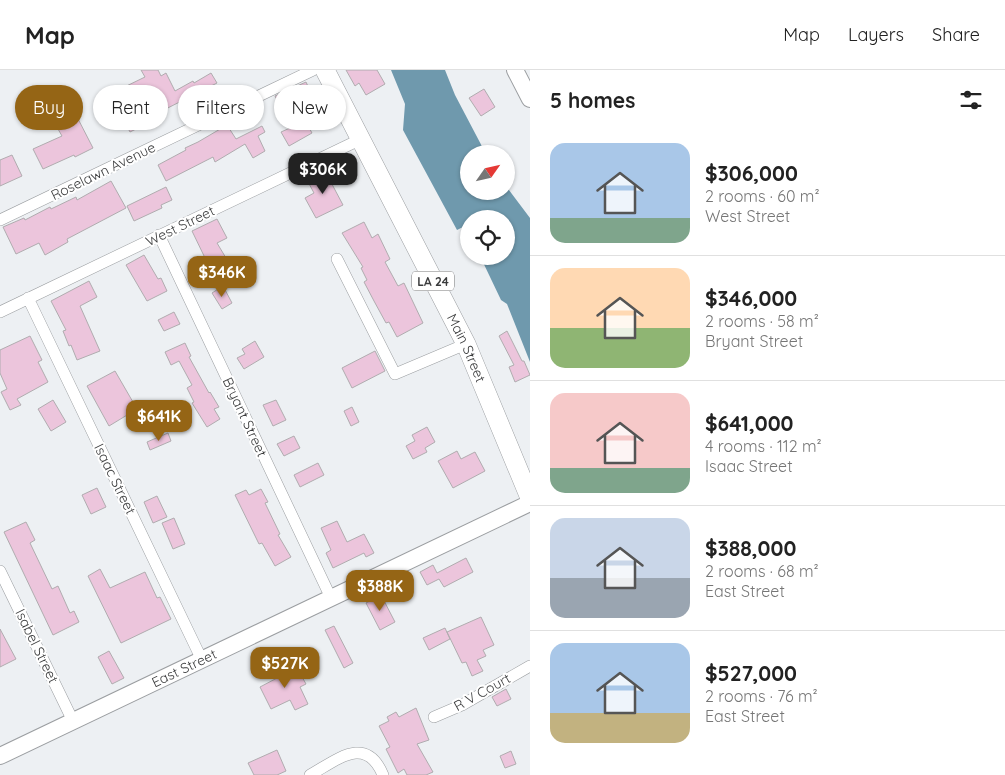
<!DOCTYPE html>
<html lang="en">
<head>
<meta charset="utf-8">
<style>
  body { margin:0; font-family:Quicksand,sans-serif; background:#f6f6f6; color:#222; height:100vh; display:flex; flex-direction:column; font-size:19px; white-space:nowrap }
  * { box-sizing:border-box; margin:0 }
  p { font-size:16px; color:#767676 }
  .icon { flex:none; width:28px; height:28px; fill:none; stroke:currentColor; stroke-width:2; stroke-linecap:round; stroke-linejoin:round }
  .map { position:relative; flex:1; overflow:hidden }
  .details { display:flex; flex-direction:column; background:#fff; width:475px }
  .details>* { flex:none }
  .top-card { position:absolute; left:15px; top:15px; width:440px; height:45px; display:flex; gap:10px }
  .needle { width:32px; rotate:56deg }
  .controls { position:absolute; left:460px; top:75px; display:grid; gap:10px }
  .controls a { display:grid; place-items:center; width:55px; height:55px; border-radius:50%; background:#fff; box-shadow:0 1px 4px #0004; font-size:25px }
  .price { position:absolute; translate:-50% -42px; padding:0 11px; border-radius:10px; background:#956515; color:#fff; font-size:16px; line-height:32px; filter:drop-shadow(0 1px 2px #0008) }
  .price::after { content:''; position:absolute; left:50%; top:30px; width:15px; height:11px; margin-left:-8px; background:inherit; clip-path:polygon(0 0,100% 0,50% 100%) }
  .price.selected { background:#222; color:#fff }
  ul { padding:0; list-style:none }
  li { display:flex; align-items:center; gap:15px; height:125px; padding:0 20px }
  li+li { border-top:1px solid #e0e0e0 }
  li span { display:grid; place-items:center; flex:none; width:140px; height:100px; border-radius:15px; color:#555 }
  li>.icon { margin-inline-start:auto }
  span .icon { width:60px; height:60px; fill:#fffc; stroke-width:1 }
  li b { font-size:21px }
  h2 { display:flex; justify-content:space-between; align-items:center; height:60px; padding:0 20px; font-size:21px }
  .pill { padding:0 18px; border-radius:22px; background:#fff; box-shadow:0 1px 4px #0004; font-size:18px; line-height:45px }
  .pill.selected { background:#956515; color:#fff }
  header { display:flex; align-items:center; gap:30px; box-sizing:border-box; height:70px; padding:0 25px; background:#fff; border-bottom:1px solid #e0e0e0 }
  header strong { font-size:24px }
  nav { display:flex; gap:28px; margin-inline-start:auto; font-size:18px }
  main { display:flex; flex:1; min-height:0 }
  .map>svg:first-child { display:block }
  .water { fill:#6f99ad }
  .building { fill:#ecc5dc; stroke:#b0acaf }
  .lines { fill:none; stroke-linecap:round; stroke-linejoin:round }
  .street-casing { stroke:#9b9ea1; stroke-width:12 }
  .secondary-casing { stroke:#9b9ea1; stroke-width:18 }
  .primary-casing { stroke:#9b9ea1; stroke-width:20 }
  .street { stroke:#fff; stroke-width:11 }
  .secondary { stroke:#fff; stroke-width:16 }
  .primary { stroke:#fff; stroke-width:19 }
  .labels { text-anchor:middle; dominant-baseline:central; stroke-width:4; stroke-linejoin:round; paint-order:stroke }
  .shield { fill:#fff; stroke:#767677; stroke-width:1 }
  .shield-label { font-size:12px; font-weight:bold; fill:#3b3c3d }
  .street-label { font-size:14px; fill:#3b3c3d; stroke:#fff }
</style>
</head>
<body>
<header>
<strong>Map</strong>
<nav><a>Map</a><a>Layers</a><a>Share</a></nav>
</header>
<main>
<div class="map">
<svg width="530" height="705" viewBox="0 0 530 705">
  <rect width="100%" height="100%" fill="#edf0f3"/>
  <path class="water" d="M391 0H445L455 25 486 84H469V121H506V116L530 148V292L507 234 501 230 480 186H506V149H469V156L467 155 457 160 403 60 405 34Z"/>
  <path class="building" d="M141 0H158L161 6 166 3 175 21 193 11 194 13 211 3 217 13 150 47 152 51 130 62 110 24 145 7Z
    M346 0H377L385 14 366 25 359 13 355 16Z
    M306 12 314 30 298 38 312 63 289 76 281 62 290 58 275 26Z
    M484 19 495 37 481 46 469 28Z
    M57 32 65 48 75 43 93 78 75 87 74 85 43 99 33 79 62 66 46 38Z
    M227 55 236 69 262 56 265 62 258 66 265 81 253 88 245 74 215 92 213 87 166 111 158 95 186 80 185 78 198 72Z
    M12 85 22 106 0 116V90Z
    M325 101 343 135 316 148 305 128 314 123 307 110Z
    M111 111 126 138 67 169 68 172 45 185 39 173 16 184 3 157 24 148 25 150 50 137 51 139 76 127 77 130Z
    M166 117 172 130 161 135 162 138 134 151 127 136Z
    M217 149 227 168 217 173 229 193 207 205 200 194 206 190 192 161Z
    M364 152 372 168 378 164 390 189 385 192 398 216 404 213 423 253 397 267 389 252 386 253 374 231 364 212 367 210 361 198 363 197 342 163Z
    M144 185 158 209 161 208 167 221 147 231 126 195Z
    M89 211 97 227 80 236 100 281 77 290 71 275 69 276 63 261 66 260 51 231Z
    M223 216 232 233 222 239 212 223Z
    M174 242 180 254 164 261 158 250Z
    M507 261 522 291H524L530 305 515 312 509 297 514 295 499 266Z
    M30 266 42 290 38 292 48 312 17 329 21 335 10 340 1 322 7 319 0 303V280Z
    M255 271 264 287 244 299 237 288 245 284 242 279Z
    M185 273 191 286 189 287 209 323 210 322 219 337 214 339 220 349 207 357 192 333 194 332 187 318 192 315 179 291 171 295 165 282Z
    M375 281 385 301 352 318 342 298Z
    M115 301 137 339 109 356 87 316Z
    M53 330 66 352 51 361 38 339Z
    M276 330 286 350 273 356 263 335Z
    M352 337 359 352 351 356 344 341Z
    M427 357 435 372 425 378 427 382 413 389 406 376 415 371 412 365Z
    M168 363 171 371 150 380 147 372Z
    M294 366 300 378 284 386 277 374Z
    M457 381 461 389 475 382 485 401 453 418 438 391Z
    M318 393 324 405 300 417 294 405Z
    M97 418 106 437 91 444 82 425Z
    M261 419 268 432 265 433 280 464 278 465 291 487 275 496 262 473 259 474 235 425 246 420 249 425Z
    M157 426 167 447 153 453 144 432Z
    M174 448 185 474 173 479 162 453Z
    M337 451 347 472 364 464 374 483 366 487 364 483 333 498 326 483 331 480 321 458Z
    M26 452 35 470 30 473 52 519 58 516 70 543 74 541 79 552 53 565 4 462Z
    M466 488 473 502 444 517 439 509 427 515 420 502 433 495 437 503Z
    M100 499 110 518 145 502 157 528 160 527 171 549 121 573 88 506Z
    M381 525 395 552 380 560 366 533Z
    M481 547 494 575 483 580 486 586 477 590 483 601 472 606 466 592 462 593 447 562Z
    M334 556 353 593 344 598 325 560Z
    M445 558 450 569 429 580 423 568Z
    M0 559 16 589 0 597Z
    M109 581 124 608 112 614 98 587Z
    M286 596 289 603 297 598 306 614 300 617 308 634 295 640 290 630 271 639 260 617 279 607 275 602Z
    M506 619 511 629 497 636 492 627Z
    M416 638 429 670 417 674 433 702 426 705H407L404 699 398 703 386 679 390 677 379 656 389 651 387 647 396 642 399 647Z
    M277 680 286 701 277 705H254L248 693Z
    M511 681 516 694 505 698 500 686Z"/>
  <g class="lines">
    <defs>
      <path id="street" d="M0 150 313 0
        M159 165 331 528
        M337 189 395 304 466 274
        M28 228 202 590
        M0 242 359 70
        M0 501 73 651
        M434 647 462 635 530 596
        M310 705C337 690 366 664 383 705"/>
      <g id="secondary">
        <path d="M515 0 530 29"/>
        <path id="s1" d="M0 686 530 433"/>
      </g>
      <g id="primary">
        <path id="s2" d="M325 0 466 274 530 428"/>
      </g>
    </defs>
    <use href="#street" class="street-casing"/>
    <use href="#secondary" class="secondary-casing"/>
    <use href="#primary" class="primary-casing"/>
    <use href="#street" class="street"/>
    <use href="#secondary" class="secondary"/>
    <use href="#primary" class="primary"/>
  </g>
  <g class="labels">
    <rect class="shield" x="412" y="201.5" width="42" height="19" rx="4"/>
    <g class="shield-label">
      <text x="433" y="211">LA 24</text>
    </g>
    <g class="street-label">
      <text transform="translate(103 101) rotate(-26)">Roselawn Avenue</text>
      <text transform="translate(180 156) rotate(-26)">West Street</text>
      <text stroke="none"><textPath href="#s2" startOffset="312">Main Street</textPath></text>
      <text transform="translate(245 347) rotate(65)">Bryant Street</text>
      <text transform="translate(115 409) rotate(64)">Isaac Street</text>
      <text transform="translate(37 576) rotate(64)">Isabel Street</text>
      <text stroke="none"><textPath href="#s1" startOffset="204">East Street</textPath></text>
      <text transform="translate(482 622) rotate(-29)">R V Court</text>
    </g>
  </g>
</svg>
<div class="controls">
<a><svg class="needle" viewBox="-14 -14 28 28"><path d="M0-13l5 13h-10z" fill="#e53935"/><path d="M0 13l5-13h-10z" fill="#767676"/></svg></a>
<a><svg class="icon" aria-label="locate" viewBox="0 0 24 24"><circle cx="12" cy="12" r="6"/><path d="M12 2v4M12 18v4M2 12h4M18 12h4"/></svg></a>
</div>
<b class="price selected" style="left:323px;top:125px">$306K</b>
<b class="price" style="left:222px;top:228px">$346K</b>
<b class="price" style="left:159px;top:372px">$641K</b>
<b class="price" style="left:380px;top:542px">$388K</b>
<b class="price" style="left:285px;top:619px">$527K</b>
<div class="top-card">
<a class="pill selected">Buy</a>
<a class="pill">Rent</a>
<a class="pill">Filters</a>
<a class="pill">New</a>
</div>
</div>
<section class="details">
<h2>5 homes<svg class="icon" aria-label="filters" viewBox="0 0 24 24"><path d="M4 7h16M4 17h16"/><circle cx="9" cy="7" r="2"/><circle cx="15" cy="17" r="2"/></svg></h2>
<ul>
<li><span style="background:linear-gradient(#a9c7e8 75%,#7fa58c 0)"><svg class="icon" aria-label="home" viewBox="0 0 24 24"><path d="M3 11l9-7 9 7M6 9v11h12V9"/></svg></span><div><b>$306,000</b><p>2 rooms · 60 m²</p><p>West Street</p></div></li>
<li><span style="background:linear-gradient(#ffd9b3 60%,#8fb573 0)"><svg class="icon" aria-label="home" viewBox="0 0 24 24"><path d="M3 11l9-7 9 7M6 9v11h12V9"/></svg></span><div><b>$346,000</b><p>2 rooms · 58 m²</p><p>Bryant Street</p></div></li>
<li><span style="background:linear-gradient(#f6c9c9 75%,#7fa58c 0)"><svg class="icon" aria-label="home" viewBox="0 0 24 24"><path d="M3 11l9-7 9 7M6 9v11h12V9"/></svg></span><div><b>$641,000</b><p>4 rooms · 112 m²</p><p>Isaac Street</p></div></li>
<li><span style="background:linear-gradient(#c9d6e8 60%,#9aa5b1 0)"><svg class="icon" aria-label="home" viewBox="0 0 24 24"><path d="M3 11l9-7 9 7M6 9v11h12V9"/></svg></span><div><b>$388,000</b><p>2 rooms · 68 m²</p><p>East Street</p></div></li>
<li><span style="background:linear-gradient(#a9c7e8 70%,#c2b280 0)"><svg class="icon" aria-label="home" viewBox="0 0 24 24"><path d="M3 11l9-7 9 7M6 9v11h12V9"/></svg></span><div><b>$527,000</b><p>2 rooms · 76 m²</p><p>East Street</p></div></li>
</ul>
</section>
</main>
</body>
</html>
